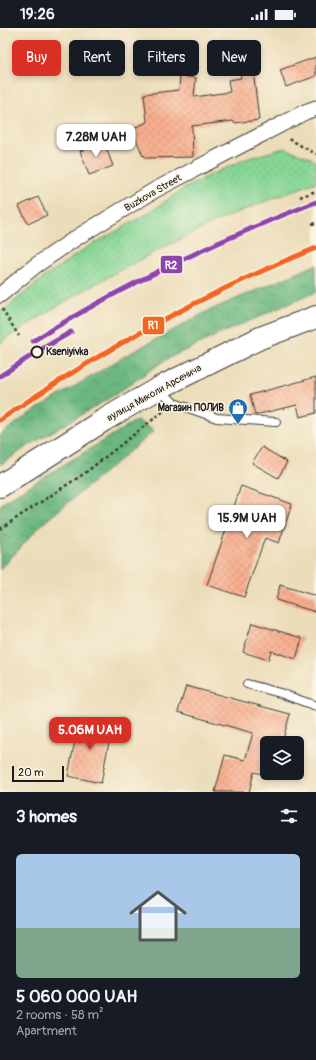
<!DOCTYPE html>
<html lang="en">
<head>
<meta charset="utf-8">
<style>
  body { margin:0; font-family:Pangolin,sans-serif; background:#20242c; color:#f1f3f6; height:100vh; display:flex; flex-direction:column; font-size:15px; white-space:nowrap }
  * { box-sizing:border-box; margin:0 }
  p { font-size:13px; color:#9ea1a6 }
  .icon { flex:none; width:22px; height:22px; fill:none; stroke:currentColor; stroke-width:2; stroke-linecap:round; stroke-linejoin:round }
  .map { position:relative; height:764px; overflow:hidden }
  .side { display:flex; flex-direction:column; background:#171b24; flex:1 }
  .side>* { flex:none }
  .guide { position:absolute; left:12px; top:12px; width:292px; height:36px; display:flex; gap:8px }
  .tools { position:absolute; left:260px; top:708px; display:grid; gap:8px }
  .tools a { display:grid; place-items:center; width:44px; height:44px; border-radius:6px; background:#171b24; box-shadow:0 2px 6px #0003; font-size:20px }
  .scale { position:absolute; left:12px; bottom:10px; width:52px; box-sizing:border-box; padding-left:4px; border:2px solid #1c1c1c; border-top:0; font-size:11px; line-height:14px; white-space:nowrap; color:#1c1c1c; -webkit-text-stroke:3px #fcf5e5; paint-order:stroke }
  .price { position:absolute; translate:-50% -34px; padding:0 9px; border-radius:8px; background:#fff; color:#222; font-size:13px; line-height:26px; filter:drop-shadow(0 1px 2px #0008) }
  .price::after { content:''; position:absolute; left:50%; top:24px; width:12px; height:9px; margin-left:-6px; background:inherit; clip-path:polygon(0 0,100% 0,50% 100%) }
  .price.current { background:#d93025; color:#fff }
  ul { padding:0; list-style:none }
  li { display:grid; align-content:center; gap:8px; height:212px; padding:0 16px }
  li+li { border-top:1px solid #363941 }
  li span { display:grid; place-items:center; height:124px; border-radius:6px; color:#555 }
  li>.icon { margin-inline-start:auto }
  span .icon { width:72px; height:72px; fill:#fffc; stroke-width:1 }
  li b { font-size:17px }
  h2 { display:flex; justify-content:space-between; align-items:center; height:48px; padding:0 16px; font-size:17px }
  .tag { padding:0 14px; border-radius:6px; background:#171b24; box-shadow:0 2px 6px #0003; font-size:14px; line-height:36px }
  .tag.current { background:#d93025; color:#fff }
  .status { display:flex; justify-content:space-between; align-items:center; height:28px; padding:0 20px; background:#171b24; direction:ltr }
  .status svg { height:11px; fill:currentColor }
  .map>svg:first-child { display:block }
  .grass { fill:url(#grass-dots); stroke:#517959 }
  .forest { fill:url(#forest-crowns); stroke:#446a4e }
  .building { fill:url(#building-cross-hatch) }
  .lines { fill:none; stroke-linecap:round; stroke-linejoin:round }
  .lane-casing { stroke:#3b3934; stroke-width:10 }
  .street-casing { stroke:#3b3934; stroke-width:17 }
  .primary-casing { stroke:#3b3934; stroke-width:24 }
  .path { stroke:#3b3934; stroke-width:2.5; stroke-dasharray:3 3; stroke-linecap:butt }
  .lane { stroke:#fff; stroke-width:8 }
  .street { stroke:#fff; stroke-width:15 }
  .primary { stroke:#fff; stroke-width:22 }
  .rail-1-casing { stroke:#fcf5e5; stroke-width:8 }
  .rail-2-casing { stroke:#fcf5e5; stroke-width:8 }
  .rail-1 { stroke:#f26522; stroke-width:5 }
  .rail-2 { stroke:#8e44ad; stroke-width:5 }
  .stop-dot { fill:#fcf5e5; stroke:#1c1c1c; stroke-width:2 }
  .labels { text-anchor:middle; dominant-baseline:central; stroke-width:3; stroke-linejoin:round; paint-order:stroke }
  .street-label { font-size:10px; fill:#1c1c1c; stroke:#fcf5e5 }
  .stop-label { font-size:10px; font-weight:bold; fill:#1c1c1c; stroke:#fcf5e5; text-anchor:start }
  .poi-label { font-size:10px; font-weight:bold; fill:#1c1c1c; stroke:#fcf5e5; text-anchor:end }
  .line-badge { stroke:#fcf5e5; stroke-width:1.5 }
  .badge-label { font-size:11px; text-anchor:middle; font-weight:bold; fill:#fff }
</style>
</head>
<body>
<div class="status"><b>19:26</b><svg viewBox="0 0 49 12"><path d="M0 12V9h3v3zM5 12V6h3v6zM10 12V3h3v9zM15 12V0h3v12zM26 1h20v11H26zM47 4h2v5h-2z"/></svg></div>
<div class="map">
<svg width="316" height="764" viewBox="0 0 316 764">
  <defs>
    <pattern id="grass-dots" width="8" height="8" patternUnits="userSpaceOnUse"><rect width="8" height="8" fill="#86d696"/><path d="M2 2h.1M6 6h.1" fill="none" stroke="#73b781" stroke-width="1.8" stroke-linecap="round"/></pattern>
    <pattern id="forest-crowns" width="20" height="18" patternUnits="userSpaceOnUse"><rect width="20" height="18" fill="#6cb77f"/><path d="M2 6a3 3 0 1 1 6 0M12 15a3 3 0 1 1 6 0" fill="none" stroke="#589467"/></pattern>
    <pattern id="building-cross-hatch" width="8" height="8" patternUnits="userSpaceOnUse"><rect width="8" height="8" fill="#f9af8f"/><path d="M0 0l8 8M0 8l8-8" fill="none" stroke="#d5967b"/></pattern>
  </defs>
  <rect width="100%" height="100%" fill="#fcf5e5"/>
  <filter id="ink" filterUnits="userSpaceOnUse"><feTurbulence type="fractalNoise" baseFrequency=".025" numOctaves="2"/><feDisplacementMap in="SourceGraphic" scale="8" xChannelSelector="R" yChannelSelector="G"/><feConvolveMatrix kernelMatrix="1 2 1 2 8 2 1 2 1" color-interpolation-filters="sRGB"/></filter>
  <filter id="wash" filterUnits="userSpaceOnUse"><feTurbulence type="fractalNoise" baseFrequency=".012" numOctaves="4" result="noise"/><feDisplacementMap in="SourceGraphic" scale="16" xChannelSelector="R" yChannelSelector="G"/><feGaussianBlur stdDeviation="0.9" result="paint"/><feColorMatrix in="noise" values="0 0 0 0 0 0 0 0 0 0 0 0 0 0 0 0 0 1.4 0 .05"/><feComposite in="paint" operator="in"/></filter>
  <g filter="url(#wash)">
    <rect width="100%" height="100%" fill="#ecddba"/>
    <path class="grass" d="M284 120 309 129 316 134V154C284 167 251 178 220 192 144 228 69 268 0 315V285L46 248 86 220 147 186 182 162 206 149 246 131Z"/>
    <path class="forest" d="M316 237V264L224 304 165 332 113 368 28 418 0 437V407L29 386 125 328 210 282Z
      M137 392 154 403 40 498 0 542V477L16 466Z"/>
    <g id="blocks">
      <path class="building" d="M256 16 258 32 252 33 259 92 234 95 233 93 192 98 193 129 146 130 144 127 143 128 132 101 147 94 144 66 179 62 180 48 196 50 194 69 230 64 228 52 241 50 236 19Z
        M316 29V48L286 59 280 42Z
        M104 114 113 138 89 147 80 123Z
        M38 169 47 187 28 196 19 178Z
        M316 349V385L300 389 297 377 255 387 250 367Z
        M262 419 287 434 278 450 252 435Z
        M241 458 292 476 279 515 265 510 244 569 207 557Z
        M280 557 316 568V584L276 572Z
        M252 595 302 610 296 631 271 623 268 632 243 624Z
        M186 658 290 686 282 715H267V747L254 744 249 764H215L225 727 245 732 253 705 178 684Z
        M79 692 112 698 101 755 68 748Z"/>
    </g>
  </g>
  <g filter="url(#ink)">
    <use href="#blocks" fill-opacity="0" stroke="#3b3934" stroke-width="1"/>
    <g class="lines">
      <defs>
        <path id="lane" d="M160 361 174 375 217 390 276 394
          M247 656 280 665 316 678"/>
        <path id="street" d="M0 267 35 238 79 208 155 162 305 84 316 80"/>
        <path id="primary" d="M0 458 104 392 159 360 260 310 316 289"/>
      </defs>
      <use href="#lane" class="lane-casing"/>
      <use href="#street" class="street-casing"/>
      <use href="#primary" class="primary-casing"/>
      <path class="path" d="M289 111 316 126
        M300 169 316 163
        M312 196 316 195
        M2 281 19 308
        M0 501 85 445 165 382"/>
      <use href="#lane" class="lane"/>
      <use href="#street" class="street"/>
      <use href="#primary" class="primary"/>
      <defs>
        <path id="rail-1" d="M0 392C99 324 204 265 316 220"/>
        <path id="rail-2" d="M33 313C123 257 218 212 316 174
          M0 348 37 324 71 304"/>
      </defs>
      <use href="#rail-1" class="rail-1-casing"/>
      <use href="#rail-2" class="rail-2-casing"/>
      <use href="#rail-1" class="rail-1"/>
      <use href="#rail-2" class="rail-2"/>
    </g>
  </g>
  <defs>
    <symbol id="shop-pin" viewBox="-11 -11 22 30"><path d="M0 17L-7.5 6A9.5 9.5 0 1 1 7.5 6Z" fill="#1f6fb2" stroke="#fcf5e5"/><path d="M-5-2.5h2.3a2.7 3.5 0 0 1 5.4 0H5L5.5 6h-11ZM-1.5-2.5h3a1.5 2.3 0 0 0-3 0Z" fill="#fff"/></symbol>
  </defs>
  <g fill-rule="evenodd">
    <use href="#shop-pin" x="227" y="369" width="22" height="30"/>
  </g>
  <circle class="stop-dot" cx="37" cy="324" r="5.5"/>
  <g class="labels">
    <g class="street-label">
      <text transform="translate(153 165) rotate(-30)">Buzkova Street</text>
      <text transform="translate(154 365) rotate(-29)">вулиця Миколи Арсенича</text>
    </g>
    <g class="stop-label">
      <text x="46" y="324">Kseniyivka</text>
    </g>
    <g class="poi-label">
      <text x="224" y="380">Магазин ПОЛИВ</text>
    </g>
  </g>
  <g class="line-badge">
    <rect x="160" y="227" width="23" height="19" rx="4" fill="#8e44ad"/>
    <rect x="142" y="288" width="23" height="19" rx="4" fill="#f26522"/>
  </g>
  <g class="badge-label">
    <text x="171" y="241">R2</text>
    <text x="153" y="301">R1</text>
  </g>
</svg>
<div class="tools">
<a><svg class="icon" aria-label="layers" viewBox="0 0 24 24"><path d="M12 4l9 5-9 5-9-5zM3 14l9 5 9-5"/></svg></a>
</div>
<div class="scale">20 m</div>
<b class="price" style="left:96px;top:130px">7.28M UAH</b>
<b class="price" style="left:247px;top:511px">15.9M UAH</b>
<b class="price current" style="left:90px;top:723px">5.06M UAH</b>
<div class="guide">
<a class="tag current">Buy</a>
<a class="tag">Rent</a>
<a class="tag">Filters</a>
<a class="tag">New</a>
</div>
</div>
<section class="side">
<h2>3 homes<svg class="icon" aria-label="filters" viewBox="0 0 24 24"><path d="M4 7h16M4 17h16"/><circle cx="9" cy="7" r="2"/><circle cx="15" cy="17" r="2"/></svg></h2>
<ul>
<li><span style="background:linear-gradient(#a9c7e8 60%,#7fa58c 0)"><svg class="icon" aria-label="home" viewBox="0 0 24 24"><path d="M3 11l9-7 9 7M6 9v11h12V9"/></svg></span><div><b>5 060 000 UAH</b><p>2 rooms · 58 m²</p><p>Apartment</p></div></li>
</ul>
</section>
</body>
</html>
